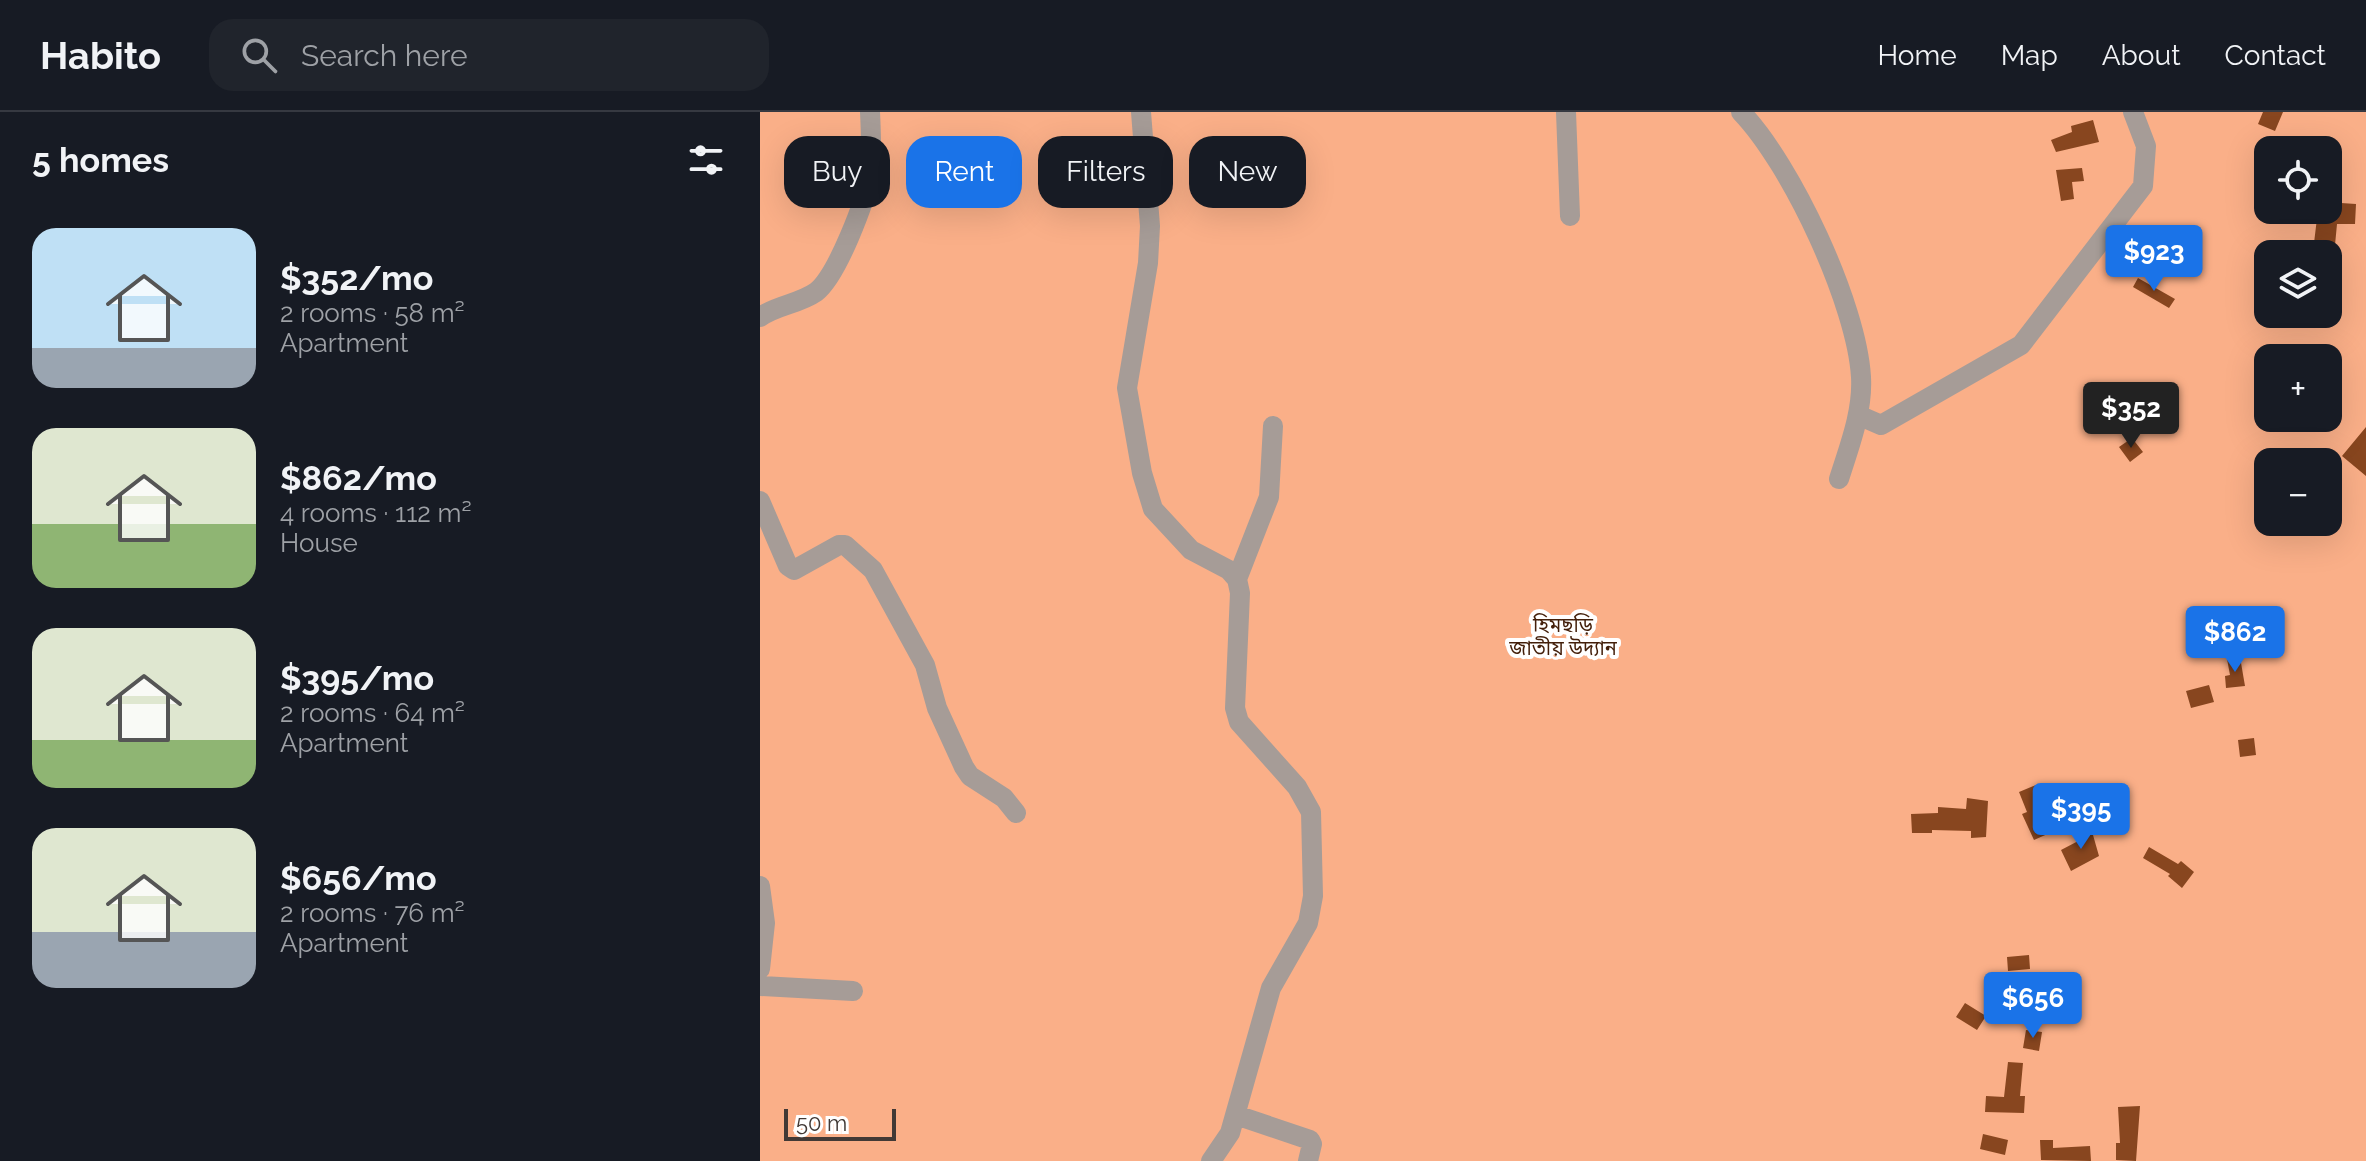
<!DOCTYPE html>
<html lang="en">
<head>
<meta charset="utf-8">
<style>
  body { margin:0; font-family:Raleway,"Noto Sans Bengali",sans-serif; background:#20242c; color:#f1f3f6; height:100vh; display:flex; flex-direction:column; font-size:30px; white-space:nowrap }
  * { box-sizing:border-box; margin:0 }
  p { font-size:26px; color:#9ea1a6 }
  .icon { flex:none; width:44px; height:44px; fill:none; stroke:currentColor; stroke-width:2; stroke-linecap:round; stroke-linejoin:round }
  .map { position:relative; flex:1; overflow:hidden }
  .sheet { display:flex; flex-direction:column; background:#171b24; width:760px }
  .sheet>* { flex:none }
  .banner { position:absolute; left:24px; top:24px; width:760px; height:72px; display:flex; gap:16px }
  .buttons { position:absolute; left:1494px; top:24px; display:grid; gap:16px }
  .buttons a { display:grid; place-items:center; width:88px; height:88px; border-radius:16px; background:#171b24; box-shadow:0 8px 32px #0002; font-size:40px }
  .scale { position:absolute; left:24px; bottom:20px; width:112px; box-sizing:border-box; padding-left:8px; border:4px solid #423935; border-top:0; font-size:22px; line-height:28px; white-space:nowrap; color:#423935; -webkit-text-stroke:6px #fff; paint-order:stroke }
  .price { position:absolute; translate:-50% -68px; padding:0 18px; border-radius:8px; background:#1a73e8; color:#fff; font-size:26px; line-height:52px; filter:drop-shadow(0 2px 4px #0008) }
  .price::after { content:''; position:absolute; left:50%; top:48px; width:24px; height:18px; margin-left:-12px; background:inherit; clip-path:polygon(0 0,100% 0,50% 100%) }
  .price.selected { background:#222; color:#fff }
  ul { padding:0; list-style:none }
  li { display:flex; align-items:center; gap:24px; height:200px; padding:0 32px }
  li span { display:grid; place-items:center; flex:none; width:224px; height:160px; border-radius:24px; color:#555 }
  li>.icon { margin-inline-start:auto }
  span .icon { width:96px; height:96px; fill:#fffc; stroke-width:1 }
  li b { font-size:34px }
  h2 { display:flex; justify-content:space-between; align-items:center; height:96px; padding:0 32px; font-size:34px }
  .chip { padding:0 28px; border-radius:24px; background:#171b24; box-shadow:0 8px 32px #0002; font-size:28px; line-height:72px }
  .chip.selected { background:#1a73e8; color:#fff }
  header { display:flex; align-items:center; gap:48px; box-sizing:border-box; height:112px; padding:0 40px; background:#171b24; border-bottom:2px solid #363941 }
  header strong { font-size:38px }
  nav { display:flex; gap:44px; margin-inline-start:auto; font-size:28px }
  .search { width:560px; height:72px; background:#20242c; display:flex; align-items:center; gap:20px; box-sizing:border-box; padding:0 28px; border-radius:24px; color:#9ea1a6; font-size:30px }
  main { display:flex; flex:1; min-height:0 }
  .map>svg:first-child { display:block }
  .green { fill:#faaf88; fill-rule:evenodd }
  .building { fill:#88461f }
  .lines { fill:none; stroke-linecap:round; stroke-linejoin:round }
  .minor { stroke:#a69c97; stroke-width:20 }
  .labels { text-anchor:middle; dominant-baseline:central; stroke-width:8; stroke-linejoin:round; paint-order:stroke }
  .park-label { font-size:20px; fill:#431f0a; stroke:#fff }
</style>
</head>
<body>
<header>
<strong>Habito</strong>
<div class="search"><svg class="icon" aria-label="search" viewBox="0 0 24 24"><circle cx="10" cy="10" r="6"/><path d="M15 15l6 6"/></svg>Search here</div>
<nav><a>Home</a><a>Map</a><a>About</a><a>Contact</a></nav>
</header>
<main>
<section class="sheet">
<h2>5 homes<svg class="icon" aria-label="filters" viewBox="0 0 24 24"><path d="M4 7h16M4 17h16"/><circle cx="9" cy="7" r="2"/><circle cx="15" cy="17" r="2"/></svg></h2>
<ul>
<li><span style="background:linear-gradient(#bfe0f5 75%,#9aa5b1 0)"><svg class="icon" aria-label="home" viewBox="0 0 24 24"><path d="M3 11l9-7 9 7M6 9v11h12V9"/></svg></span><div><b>$352/mo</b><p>2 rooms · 58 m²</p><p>Apartment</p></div></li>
<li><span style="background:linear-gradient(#dfe7d0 60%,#8fb573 0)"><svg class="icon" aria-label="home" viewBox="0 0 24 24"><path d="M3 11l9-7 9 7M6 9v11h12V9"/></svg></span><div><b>$862/mo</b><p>4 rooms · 112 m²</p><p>House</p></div></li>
<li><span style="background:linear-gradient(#dfe7d0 70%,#8fb573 0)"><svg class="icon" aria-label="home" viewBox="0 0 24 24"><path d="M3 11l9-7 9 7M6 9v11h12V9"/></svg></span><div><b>$395/mo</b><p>2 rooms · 64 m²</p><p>Apartment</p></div></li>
<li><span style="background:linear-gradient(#dfe7d0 65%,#9aa5b1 0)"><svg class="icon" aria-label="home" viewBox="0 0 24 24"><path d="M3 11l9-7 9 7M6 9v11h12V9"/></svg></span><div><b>$656/mo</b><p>2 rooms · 76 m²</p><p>Apartment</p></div></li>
</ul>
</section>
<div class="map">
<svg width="1606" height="1049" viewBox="0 0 1606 1049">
  <rect width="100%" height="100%" fill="#fff1ea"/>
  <path class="green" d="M0 0H1606V1049H0ZM1508 38H1568V98H1508ZM1508 142H1568V202H1508ZM1508 246H1568V306H1508ZM1508 350H1568V410H1508Z"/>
  <path class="building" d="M1503 0H1523L1515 19 1498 12Z
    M1333 8 1339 30 1296 40 1291 28 1312 20 1311 14Z
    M1322 56 1324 69 1312 70 1314 87 1301 89 1296 58Z
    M1581 91 1596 92 1595 112H1577L1575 133 1554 131 1558 98H1580Z
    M1378 166 1415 187 1409 196 1373 175Z
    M1606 315V364L1582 344Z
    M1372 326 1383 340 1370 350 1359 335Z
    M1480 545 1485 574 1466 576 1465 564 1470 563 1467 547Z
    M1449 573 1454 590 1431 596 1426 579Z
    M1494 626 1496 643 1480 645 1478 628Z
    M1276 673 1283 691 1280 692 1292 720 1274 728 1262 702 1267 700 1259 680Z
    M1207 686 1228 689 1226 725 1211 726V719L1172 718V721H1152L1151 702 1178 701V695L1206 697Z
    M1331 716 1339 744 1311 759 1301 738 1322 727 1320 719Z
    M1389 735 1418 752 1421 749 1434 760 1422 776 1408 764 1410 762 1383 746Z
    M1269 843 1270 857 1248 859 1247 845Z
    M1205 891 1226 904 1217 918 1196 905Z
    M1266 918 1282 920 1279 939 1263 936Z
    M1248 950 1263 951 1260 984H1265L1264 1001 1225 1000 1226 984 1244 985Z
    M1380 994 1376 1049 1356 1048V1031H1360L1358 995Z
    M1223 1022 1248 1028 1245 1043 1220 1037Z
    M1280 1028H1293V1036L1330 1034 1331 1049 1281 1048Z"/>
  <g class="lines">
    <path class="minor" d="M381 0 390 114 388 151 367 276 382 361 393 397 431 438 469 458 477 467 480 481 475 596 479 610 537 675 551 700 553 784 548 811 511 876 470 1021 451 1049
      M806 0 810 104
      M981 0C1032 53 1097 193 1101 265 1103 300 1089 335 1079 367
      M0 205C17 193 39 192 56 180 77 164 106 88 110 62 112 42 111 20 110 0
      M1098 303 1121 313 1261 233 1383 74 1386 34 1373 0
      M0 389 28 454 34 458 79 433H85L113 458 165 553 177 596 204 655 210 664 244 686 256 701
      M477 467 509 385 513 314
      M0 774 5 811 0 857
      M0 874 93 879
      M476 1003 550 1028 552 1032 548 1049"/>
  </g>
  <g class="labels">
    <g class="park-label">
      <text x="803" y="513">হিমছড়ি<tspan x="803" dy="23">জাতীয় উদ্যান</tspan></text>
    </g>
  </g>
</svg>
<div class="buttons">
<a><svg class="icon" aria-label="locate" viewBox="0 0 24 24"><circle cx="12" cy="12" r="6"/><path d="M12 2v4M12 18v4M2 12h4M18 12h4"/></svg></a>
<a><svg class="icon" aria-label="layers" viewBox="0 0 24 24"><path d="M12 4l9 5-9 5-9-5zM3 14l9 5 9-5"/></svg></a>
<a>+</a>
<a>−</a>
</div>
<div class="scale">50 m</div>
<b class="price" style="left:1394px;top:181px">$923</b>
<b class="price selected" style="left:1371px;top:338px">$352</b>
<b class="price" style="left:1475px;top:562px">$862</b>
<b class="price" style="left:1321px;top:739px">$395</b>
<b class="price" style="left:1273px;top:928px">$656</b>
<div class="banner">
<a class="chip">Buy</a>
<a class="chip selected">Rent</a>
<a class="chip">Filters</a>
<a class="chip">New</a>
</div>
</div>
</main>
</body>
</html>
